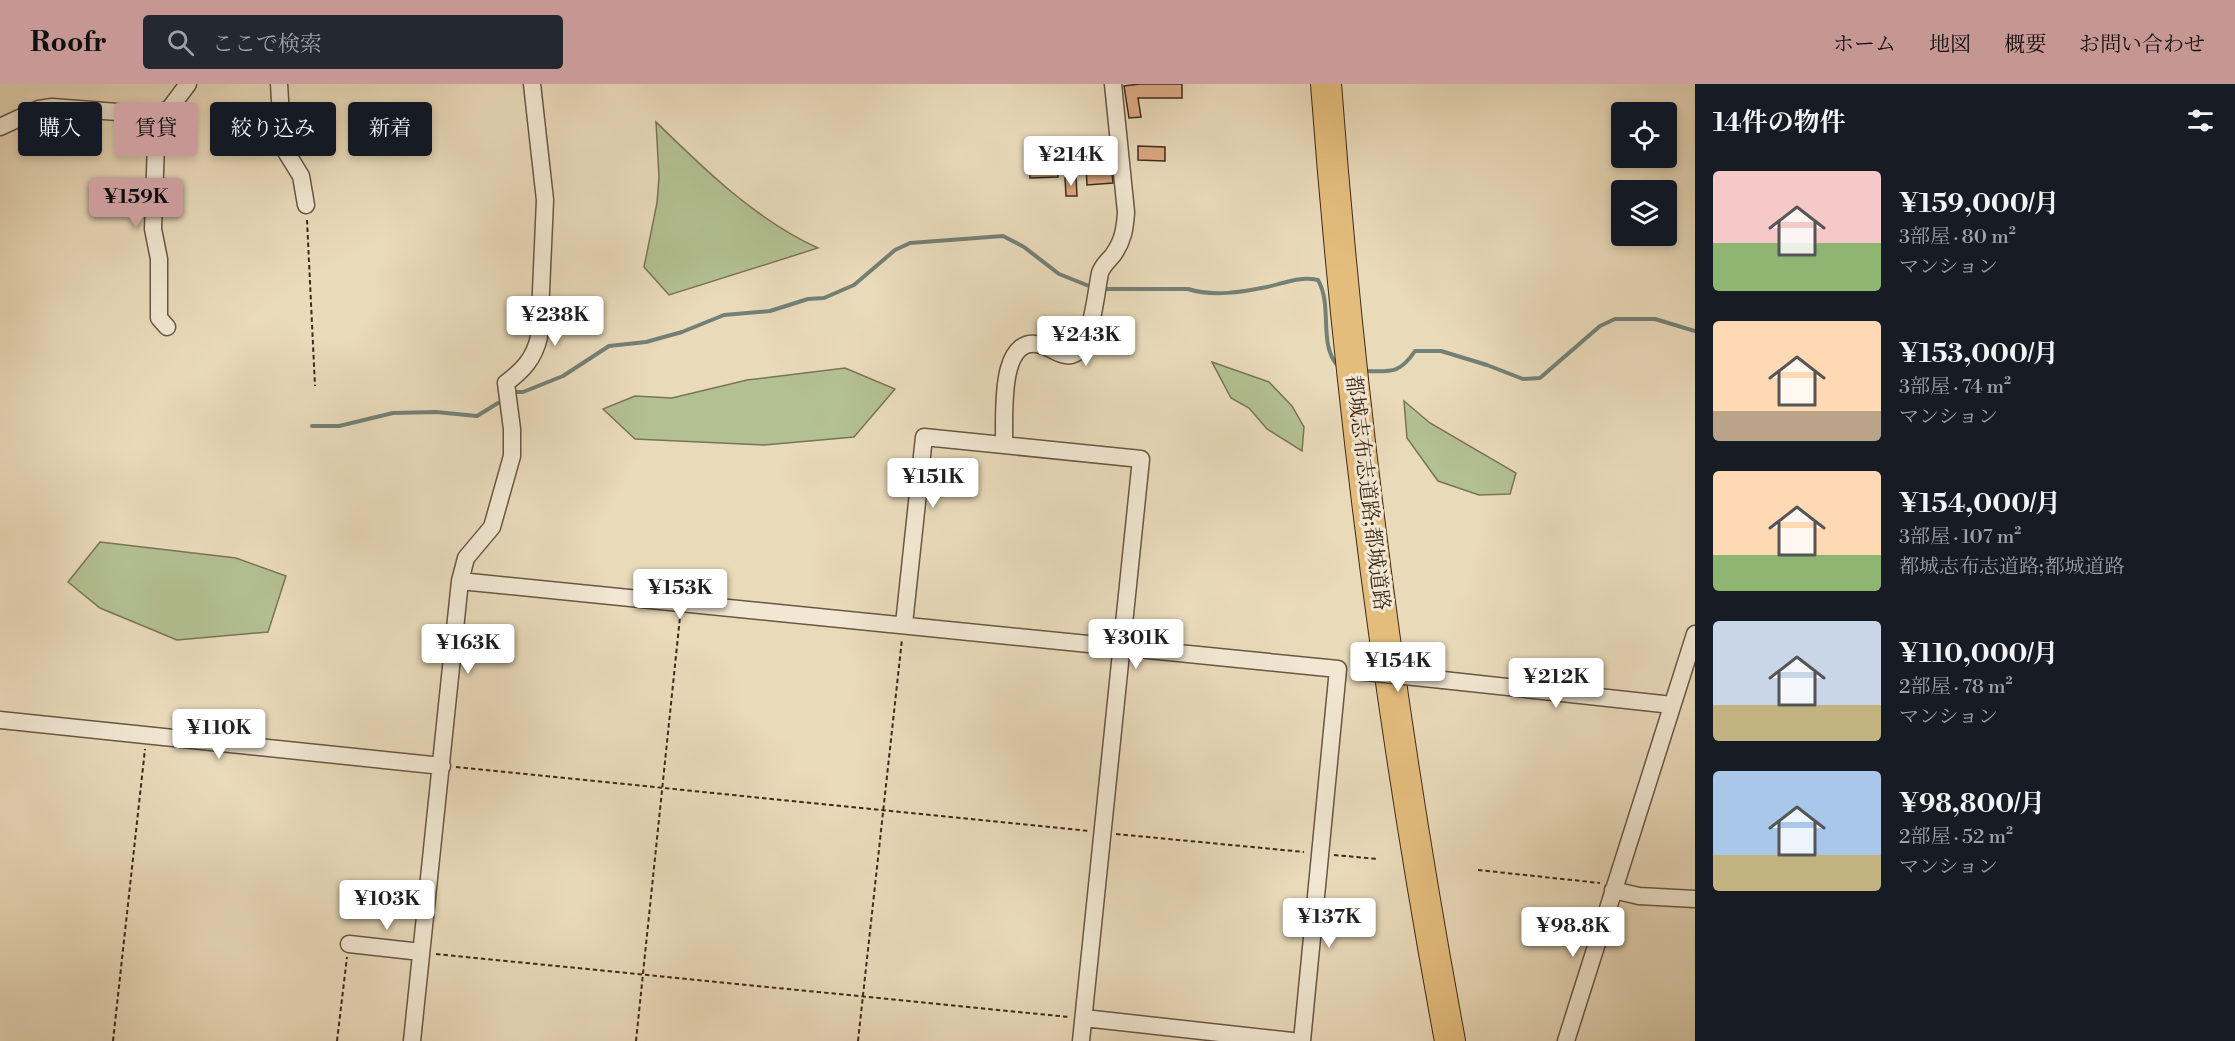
<!DOCTYPE html>
<html lang="ja">
<head>
<meta charset="utf-8">
<style>
  body { margin:0; font-family:"Libre Bodoni","Noto Serif JP",serif; background:#242831; color:#f1f3f6; height:100vh; display:flex; flex-direction:column; font-size:22px; white-space:nowrap }
  * { box-sizing:border-box; margin:0 }
  p { font-size:20px; color:#9ea1a6 }
  .icon { flex:none; width:33px; height:33px; fill:none; stroke:currentColor; stroke-width:2; stroke-linecap:round; stroke-linejoin:round }
  .map { position:relative; flex:1; overflow:hidden }
  .panel { display:flex; flex-direction:column; background:#171b24; width:540px }
  .panel>* { flex:none }
  .hud { position:absolute; left:18px; top:18px; width:570px; height:54px; display:flex; gap:12px }
  .fabs { position:absolute; left:1611px; top:18px; display:grid; gap:12px }
  .fabs a { display:grid; place-items:center; width:66px; height:66px; border-radius:6px; background:#171b24; box-shadow:0 3px 9px #0003; font-size:30px }
  .price { position:absolute; translate:-50% -51px; padding:0 14px; border-radius:6px; background:#fff; color:#222; font-size:20px; line-height:39px; filter:drop-shadow(0 2px 3px #0008) }
  .price::after { content:''; position:absolute; left:50%; top:36px; width:18px; height:14px; margin-left:-9px; background:inherit; clip-path:polygon(0 0,100% 0,50% 100%) }
  .price.selected { background:#c59692; color:#111 }
  ul { padding:0; list-style:none }
  li { display:flex; align-items:center; gap:18px; height:150px; padding:0 18px }
  li span { display:grid; place-items:center; flex:none; width:168px; height:120px; border-radius:6px; color:#555 }
  li>.icon { margin-inline-start:auto }
  span .icon { width:72px; height:72px; fill:#fffc; stroke-width:1 }
  li b { font-size:26px }
  h2 { display:flex; justify-content:space-between; align-items:center; height:72px; padding:0 18px; font-size:26px }
  .pill { padding:0 21px; border-radius:6px; background:#171b24; box-shadow:0 3px 9px #0003; font-size:21px; line-height:54px }
  .pill.selected { background:#c59692; color:#111 }
  header { display:flex; align-items:center; gap:36px; box-sizing:border-box; height:84px; padding:0 30px; background:#c59692; color:#111 }
  header strong { font-size:28px }
  nav { display:flex; gap:33px; margin-inline-start:auto; font-size:21px }
  .search { width:420px; height:54px; background:#242831; display:flex; align-items:center; gap:15px; box-sizing:border-box; padding:0 21px; border-radius:6px; color:#9ea1a6; font-size:22px }
  main { display:flex; flex:1; min-height:0 }
  .map>svg:first-child { display:block }
  .green { fill:#b3c092; stroke:#787556; stroke-width:1.5 }
  .lines { fill:none; stroke-linecap:round; stroke-linejoin:round }
  .stream { stroke:#738076; stroke-width:4 }
  .building { fill:#dcaa83; stroke:#3e2a1b; stroke-width:1.5 }
  .street-casing { stroke:#695643; stroke-width:19 }
  .highway-casing { stroke:#3e2a1b; stroke-width:32 }
  .path { stroke:#3e2a1b; stroke-width:2; stroke-dasharray:4.5 3; stroke-linecap:butt }
  .street { stroke:#f1e7d2; stroke-width:16 }
  .highway { stroke:#e4bd7d; stroke-width:30 }
  .street-bridge-casing { stroke:#695643; stroke-width:19; stroke-linecap:butt }
  .street-bridge { stroke:#f1e7d2; stroke-width:16 }
  .labels { text-anchor:middle; dominant-baseline:central; stroke-width:6; stroke-linejoin:round; paint-order:stroke }
  .street-label { font-size:21px; fill:#3e2a1b; stroke:#f1e7d2 }
</style>
</head>
<body>
<header>
<strong>Roofr</strong>
<div class="search"><svg class="icon" aria-label="search" viewBox="0 0 24 24"><circle cx="10" cy="10" r="6"/><path d="M15 15l6 6"/></svg>ここで検索</div>
<nav><a>ホーム</a><a>地図</a><a>概要</a><a>お問い合わせ</a></nav>
</header>
<main>
<div class="map">
<svg width="1695" height="957" viewBox="0 0 1695 957">
  <rect width="100%" height="100%" fill="#e9daba"/>
  <filter id="stains"><feTurbulence type="fractalNoise" baseFrequency=".00333" numOctaves="4"/><feColorMatrix values="0 0 0 0 .2 0 0 0 0 .09 0 0 0 0 .02 0 0 0 .5 -.17"/></filter>
  <radialGradient id="worn" r=".72"><stop offset=".6" stop-color="#630" stop-opacity="0"/><stop offset="1" stop-color="#630" stop-opacity=".3"/></radialGradient>
  <path class="green" d="M656 38C704 85 756 136 818 164L669 211 644 183 657 119 659 93Z
    M1212 278 1269 298 1292 322 1304 343 1302 367 1267 345 1249 324 1231 314Z
    M845 284 895 305 854 353 764 361 635 355 603 325 635 312 672 314 747 296Z
    M1404 317 1430 339 1516 389 1510 410 1479 411 1438 397 1407 354Z
    M100 458 236 474 286 492 268 548 177 556 100 524 68 498Z"/>
  <g class="lines">
    <path class="stream" d="M1103 205H1188C1213 213 1242 208 1267 203 1285 199 1299 192 1318 196 1333 222 1318 261 1338 282
      M1363 287C1390 287 1399 291 1415 267H1441L1487 281 1523 295 1540 294 1600 242 1615 235H1655L1695 247
      M513 308H523L563 292 609 262 646 258 682 248 724 231 770 227 808 215 824 214 854 201 895 166 910 159 1003 152 1024 163 1059 190 1089 202
      M312 342H339L393 329 436 328 477 332 498 319"/>
  </g>
  <path class="building" d="M1140 0H1182V14H1138L1141 33 1129 34 1124 2Z
    M1138 62 1165 63V77L1138 76Z
    M1058 78V93L1030 94 1029 79Z
    M1111 81 1113 99 1087 101 1086 83Z
    M1076 93 1077 112H1066L1065 94Z"/>
  <g class="lines">
    <defs>
      <path id="street" d="M279 0 283 63 301 92 306 121
        M157 31 153 145 159 175V234L167 243
        M0 43 39 25 52 23 157 31 170 24 188 0
        M1004 359C1005 333 997 245 1044 262 1053 265 1065 275 1074 270 1092 262 1096 207 1100 189 1102 182 1108 177 1113 171 1123 157 1125 145 1126 128L1113 0
        M460 497 1338 585 1302 957
        M904 540 924 353 1141 375 1081 957
        M1443 596 1672 621
        M0 636 442 682
        M1613 806 1639 812 1695 815
        M349 860 421 868
        M1084 934 1292 957
        M412 957 460 497 466 474 492 443 512 372V345L506 299C523 286 534 275 539 253L545 116 532 0
        M1566 957 1695 550"/>
      <path id="highway" d="M1326 0C1350 321 1391 640 1450 957"/>
    </defs>
    <use href="#street" class="street-casing"/>
    <use href="#highway" class="highway-casing"/>
    <path class="path" d="M307 136 315 302
      M456 683 1089 747
      M1116 750 1304 768
      M1334 771 1378 775
      M1478 786 1600 799
      M436 870 1069 933
      M113 957 145 665
      M337 957 347 873
      M636 957 680 533
      M858 957 902 555"/>
    <use href="#street" class="street"/>
    <use href="#highway" class="highway"/>
    <defs>
      <path id="street-bridge" d="M1356 587 1443 596"/>
    </defs>
    <use href="#street-bridge" class="street-bridge-casing"/>
    <use href="#street-bridge" class="street-bridge"/>
  </g>
  <g class="labels">
    <g class="street-label">
      <text transform="translate(1367 409) rotate(83)">都城志布志道路;都城道路</text>
    </g>
  </g>
  <rect width="100%" height="100%" filter="url(#stains)"/>
  <rect width="100%" height="100%" fill="url(#worn)"/>
</svg>
<div class="fabs">
<a><svg class="icon" aria-label="locate" viewBox="0 0 24 24"><circle cx="12" cy="12" r="6"/><path d="M12 2v4M12 18v4M2 12h4M18 12h4"/></svg></a>
<a><svg class="icon" aria-label="layers" viewBox="0 0 24 24"><path d="M12 4l9 5-9 5-9-5zM3 14l9 5 9-5"/></svg></a>
</div>
<b class="price" style="left:1071px;top:103px">¥214K</b>
<b class="price selected" style="left:136px;top:145px">¥159K</b>
<b class="price" style="left:555px;top:263px">¥238K</b>
<b class="price" style="left:1086px;top:283px">¥243K</b>
<b class="price" style="left:933px;top:425px">¥151K</b>
<b class="price" style="left:680px;top:536px">¥153K</b>
<b class="price" style="left:1136px;top:586px">¥301K</b>
<b class="price" style="left:468px;top:591px">¥163K</b>
<b class="price" style="left:1398px;top:609px">¥154K</b>
<b class="price" style="left:1556px;top:625px">¥212K</b>
<b class="price" style="left:219px;top:676px">¥110K</b>
<b class="price" style="left:387px;top:847px">¥103K</b>
<b class="price" style="left:1329px;top:865px">¥137K</b>
<b class="price" style="left:1573px;top:874px">¥98.8K</b>
<div class="hud">
<a class="pill">購入</a>
<a class="pill selected">賃貸</a>
<a class="pill">絞り込み</a>
<a class="pill">新着</a>
</div>
</div>
<section class="panel">
<h2>14件の物件<svg class="icon" aria-label="filters" viewBox="0 0 24 24"><path d="M4 7h16M4 17h16"/><circle cx="9" cy="7" r="2"/><circle cx="15" cy="17" r="2"/></svg></h2>
<ul>
<li><span style="background:linear-gradient(#f6c9c9 60%,#8fb573 0)"><svg class="icon" aria-label="home" viewBox="0 0 24 24"><path d="M3 11l9-7 9 7M6 9v11h12V9"/></svg></span><div><b>¥159,000/月</b><p>3部屋 · 80 m²</p><p>マンション</p></div></li>
<li><span style="background:linear-gradient(#ffd9b3 75%,#b9a48a 0)"><svg class="icon" aria-label="home" viewBox="0 0 24 24"><path d="M3 11l9-7 9 7M6 9v11h12V9"/></svg></span><div><b>¥153,000/月</b><p>3部屋 · 74 m²</p><p>マンション</p></div></li>
<li><span style="background:linear-gradient(#ffd9b3 70%,#8fb573 0)"><svg class="icon" aria-label="home" viewBox="0 0 24 24"><path d="M3 11l9-7 9 7M6 9v11h12V9"/></svg></span><div><b>¥154,000/月</b><p>3部屋 · 107 m²</p><p>都城志布志道路;都城道路</p></div></li>
<li><span style="background:linear-gradient(#c9d6e8 70%,#c2b280 0)"><svg class="icon" aria-label="home" viewBox="0 0 24 24"><path d="M3 11l9-7 9 7M6 9v11h12V9"/></svg></span><div><b>¥110,000/月</b><p>2部屋 · 78 m²</p><p>マンション</p></div></li>
<li><span style="background:linear-gradient(#a9c7e8 70%,#c2b280 0)"><svg class="icon" aria-label="home" viewBox="0 0 24 24"><path d="M3 11l9-7 9 7M6 9v11h12V9"/></svg></span><div><b>¥98,800/月</b><p>2部屋 · 52 m²</p><p>マンション</p></div></li>
</ul>
</section>
</main>
</body>
</html>
